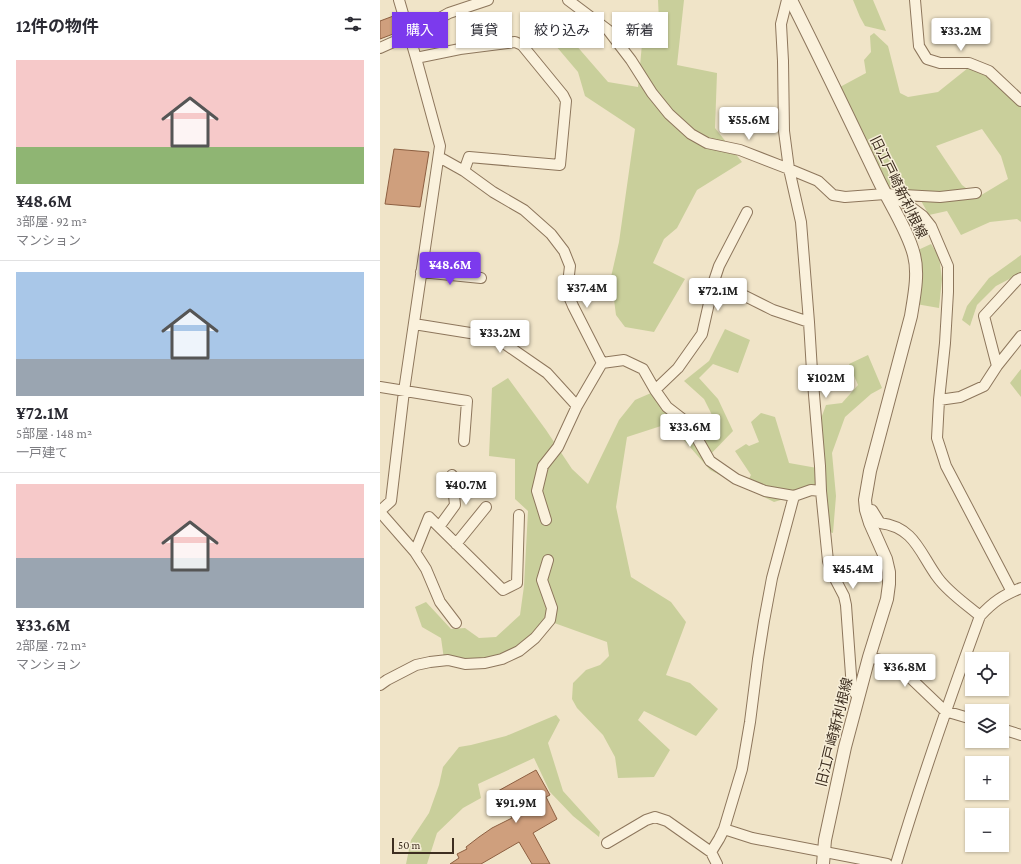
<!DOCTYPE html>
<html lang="ja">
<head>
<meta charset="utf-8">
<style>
  body { margin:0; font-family:"Crimson Pro","Noto Sans JP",serif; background:#f7f7f7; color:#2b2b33; height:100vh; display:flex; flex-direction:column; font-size:15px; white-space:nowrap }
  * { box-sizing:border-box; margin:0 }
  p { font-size:13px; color:#7c7c81 }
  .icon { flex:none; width:22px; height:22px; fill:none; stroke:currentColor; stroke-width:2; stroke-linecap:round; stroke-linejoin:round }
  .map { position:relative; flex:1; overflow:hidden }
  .side { display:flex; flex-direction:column; background:#fff; width:380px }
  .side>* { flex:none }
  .hud { position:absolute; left:12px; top:12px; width:380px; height:36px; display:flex; gap:8px }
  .buttons { position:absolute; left:585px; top:652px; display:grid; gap:8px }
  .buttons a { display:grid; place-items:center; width:44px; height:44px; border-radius:0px; background:#fff; box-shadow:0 1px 3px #0004; font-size:20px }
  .scale { position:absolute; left:12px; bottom:10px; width:62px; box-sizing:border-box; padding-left:4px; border:2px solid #3d2e20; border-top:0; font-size:11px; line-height:14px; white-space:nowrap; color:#3d2e20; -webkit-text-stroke:3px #f7eed8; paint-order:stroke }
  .price { position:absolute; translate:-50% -34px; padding:0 9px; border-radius:4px; background:#fff; color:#222; font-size:13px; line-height:26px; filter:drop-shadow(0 1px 2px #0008) }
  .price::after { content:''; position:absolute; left:50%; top:24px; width:12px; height:9px; margin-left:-6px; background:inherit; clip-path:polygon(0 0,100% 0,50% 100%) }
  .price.current { background:#7c3aed; color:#fff }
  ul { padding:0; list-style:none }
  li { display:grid; align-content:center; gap:8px; height:212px; padding:0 16px }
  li+li { border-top:1px solid #e1e1e2 }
  li span { display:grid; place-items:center; height:124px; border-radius:0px; color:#555 }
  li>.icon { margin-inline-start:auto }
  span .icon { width:72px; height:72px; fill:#fffc; stroke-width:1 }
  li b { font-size:17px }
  h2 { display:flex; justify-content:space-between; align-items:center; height:48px; padding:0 16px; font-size:17px }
  .pill { padding:0 14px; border-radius:0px; background:#fff; box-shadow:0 1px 3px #0004; font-size:14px; line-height:36px }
  .pill.current { background:#7c3aed; color:#fff }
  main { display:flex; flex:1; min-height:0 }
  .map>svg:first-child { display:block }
  .green { fill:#c9cf9b; fill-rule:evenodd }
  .building { fill:#cf9f7d; stroke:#8d5f41 }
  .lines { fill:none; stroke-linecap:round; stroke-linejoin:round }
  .minor-casing { stroke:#8d765c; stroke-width:12 }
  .tertiary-casing { stroke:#8d765c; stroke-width:14 }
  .minor { stroke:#faf1dc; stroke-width:10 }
  .tertiary { stroke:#faf1dc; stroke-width:12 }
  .labels { text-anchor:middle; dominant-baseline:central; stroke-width:3; stroke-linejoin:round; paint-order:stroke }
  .street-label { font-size:14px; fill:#3d2e20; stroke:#f7eed8 }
</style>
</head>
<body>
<main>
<section class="side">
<h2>12件の物件<svg class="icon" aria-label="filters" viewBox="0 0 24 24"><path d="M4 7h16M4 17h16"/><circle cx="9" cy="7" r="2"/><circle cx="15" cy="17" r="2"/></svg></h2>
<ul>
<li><span style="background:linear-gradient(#f6c9c9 70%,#8fb573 0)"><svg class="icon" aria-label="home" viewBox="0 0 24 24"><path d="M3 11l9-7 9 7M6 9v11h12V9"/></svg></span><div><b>¥48.6M</b><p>3部屋 · 92 m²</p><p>マンション</p></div></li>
<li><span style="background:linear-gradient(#a9c7e8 70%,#9aa5b1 0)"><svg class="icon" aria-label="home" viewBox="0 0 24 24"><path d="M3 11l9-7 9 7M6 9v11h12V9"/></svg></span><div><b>¥72.1M</b><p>5部屋 · 148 m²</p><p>一戸建て</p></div></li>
<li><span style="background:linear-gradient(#f6c9c9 60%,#9aa5b1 0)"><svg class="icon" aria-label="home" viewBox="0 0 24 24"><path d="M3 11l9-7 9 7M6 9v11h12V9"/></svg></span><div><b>¥33.6M</b><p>2部屋 · 72 m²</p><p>マンション</p></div></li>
</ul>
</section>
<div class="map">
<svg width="641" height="864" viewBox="0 0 641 864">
  <rect width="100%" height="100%" fill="#f0e4c8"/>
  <path class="green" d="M278 0H304L297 65 337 73 335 128 362 162 317 190 297 228 284 239 273 263 305 279 274 332 245 327 236 315 231 277 239 242 255 129 205 96 198 72 159 26 175 21 228 82 258 87 262 44 280 43Z
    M473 0H493L506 31 485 26 480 17Z
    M494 33 508 46 520 93 528 97 558 92 588 68 605 75 633 98 641 107V222L637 219 610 222 581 235 567 211 549 215 536 192 505 187 460 87 486 73 484 60 491 52 490 36ZM602 129 621 156 628 179 598 197 582 185 556 146Z
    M551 244 559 256 562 279 559 308 536 304 538 250Z
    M641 255V273L616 286 597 305 590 326 582 320 587 306 609 278Z
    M345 329 370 340 358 373 333 364 319 378 338 399 353 431 326 459 366 484 371 475 355 451 366 444 369 446 379 442 371 422 381 413 395 417 409 463 437 468 436 432 446 405 462 403 478 385 469 364 488 355 502 388 491 394 465 417 452 453 456 496 453 533 442 530 441 491H431L394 502 330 470 296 431 281 426 247 437 236 507 251 577 291 602 306 622 286 675 310 683 338 709 316 736 264 711 258 720 290 750 274 777 238 778 235 757 223 735 197 708 192 699 193 683 206 670 220 665 229 656 227 642 166 620 165 629 118 663 64 659 61 638 42 627 35 607 46 602 71 629 85 628 99 638 116 637 140 615 144 586 148 511 135 499V459L109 456 112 388 128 378 166 430 192 469 208 484 239 420 255 400 271 393 282 408 310 426 320 448 337 425 324 399 304 381 329 361Z
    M641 369V397L630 383Z
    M176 715 180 720 168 743 183 791 220 832 219 837 193 816 170 792 154 758 98 784 101 798 83 808 57 833 47 864H26L31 840 49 813 59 785 63 767 79 747 91 745 126 736Z"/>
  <path class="building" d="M16 15 21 31 0 39V21Z
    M14 149 49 152 40 207 5 204Z
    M156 770 170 795 166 797 177 819 153 833 170 864H152L139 842 101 864H70L79 858 77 854 87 849 86 847 99 837 112 828 132 818 118 791Z"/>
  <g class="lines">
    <defs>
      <path id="minor" d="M188 0 228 30 251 60 272 93 289 114 311 134 327 143 360 150 409 169 438 181 453 195 465 197 505 194 560 197 596 193
        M535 0 539 46 547 59 560 63H589L609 71 641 101
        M0 48 29 35 69 13 108 0
        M36 58 80 49 135 42 142 45 183 95 186 101 180 165 89 157 84 171
        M59 157 84 171 113 192 144 210 171 234 184 251 190 266 187 292 193 306 222 363 197 406 178 447 163 466 157 491 166 520
        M511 197 527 204 543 216 551 226 568 266V292L565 343 559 400 557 438 566 466 632 592
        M41 272 101 278
        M349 288 393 310 429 322
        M34 324 115 337 167 373 197 406
        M222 363 244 360 263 369 275 390 287 407 309 424 330 461 356 479 385 491 414 496
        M617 366 604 316 637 280 641 278
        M0 387 87 401 84 441
        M275 390 298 368 322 334 334 281 339 266 367 212
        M559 400 580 397 604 386 617 366 641 336
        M441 491 448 561 452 573 464 596 466 605 472 689 478 697
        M486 510H492L500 523C535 527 540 554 558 578 569 593 586 604 600 616
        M0 511 11 501 24 391 60 146 36 58 19 0
        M0 512 35 552 46 569 60 602 76 623
        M59 527 75 505 72 475
        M76 544 106 507
        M35 552 49 517 123 590 137 583 139 515
        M489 657 512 663 520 668 565 711 592 719
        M0 685 7 680 36 665 50 662 68 660 85 664 105 663 122 659 139 651 155 638 170 620 172 608 162 580 168 560
        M622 729 641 735
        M344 829 372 838 507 864
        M227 843 266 820 275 817 287 821 331 852 337 864
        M331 852 339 839 344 829 362 769 370 722 378 659 384 621 392 578 414 496 431 490 441 491 440 466 432 371 429 322 421 222 409 169 404 131 403 61 401 24 407 0
        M516 864C541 780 570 698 600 616 614 601 622 596 641 588"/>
      <path id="tertiary" d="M411 0C441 60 470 120 499 181 510 204 528 231 534 255 539 274 534 297 531 316L490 471 485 500 486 510 490 523 506 559 509 572V584L507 599 489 657 465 747 445 840 443 864"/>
    </defs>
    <use href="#minor" class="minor-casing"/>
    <use href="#tertiary" class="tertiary-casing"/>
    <use href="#minor" class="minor"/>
    <use href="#tertiary" class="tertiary"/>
  </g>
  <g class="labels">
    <g class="street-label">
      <text transform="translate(519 187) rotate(64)">旧江戸崎新利根線</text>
      <text transform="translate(454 732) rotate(-76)">旧江戸崎新利根線</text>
    </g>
  </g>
</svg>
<div class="buttons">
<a><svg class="icon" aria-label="locate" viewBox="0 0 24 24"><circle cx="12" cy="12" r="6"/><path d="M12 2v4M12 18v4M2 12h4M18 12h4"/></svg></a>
<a><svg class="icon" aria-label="layers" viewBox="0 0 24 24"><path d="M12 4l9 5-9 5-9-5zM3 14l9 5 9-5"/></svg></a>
<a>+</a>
<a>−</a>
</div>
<div class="scale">50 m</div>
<b class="price" style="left:581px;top:52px">¥33.2M</b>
<b class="price" style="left:369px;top:141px">¥55.6M</b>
<b class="price current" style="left:70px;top:286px">¥48.6M</b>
<b class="price" style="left:207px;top:309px">¥37.4M</b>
<b class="price" style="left:338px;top:312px">¥72.1M</b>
<b class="price" style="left:120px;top:354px">¥33.2M</b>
<b class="price" style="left:446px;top:399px">¥102M</b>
<b class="price" style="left:310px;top:448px">¥33.6M</b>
<b class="price" style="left:86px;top:506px">¥40.7M</b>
<b class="price" style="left:473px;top:590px">¥45.4M</b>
<b class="price" style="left:525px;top:688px">¥36.8M</b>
<b class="price" style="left:136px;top:824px">¥91.9M</b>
<div class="hud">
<a class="pill current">購入</a>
<a class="pill">賃貸</a>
<a class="pill">絞り込み</a>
<a class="pill">新着</a>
</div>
</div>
</main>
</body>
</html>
